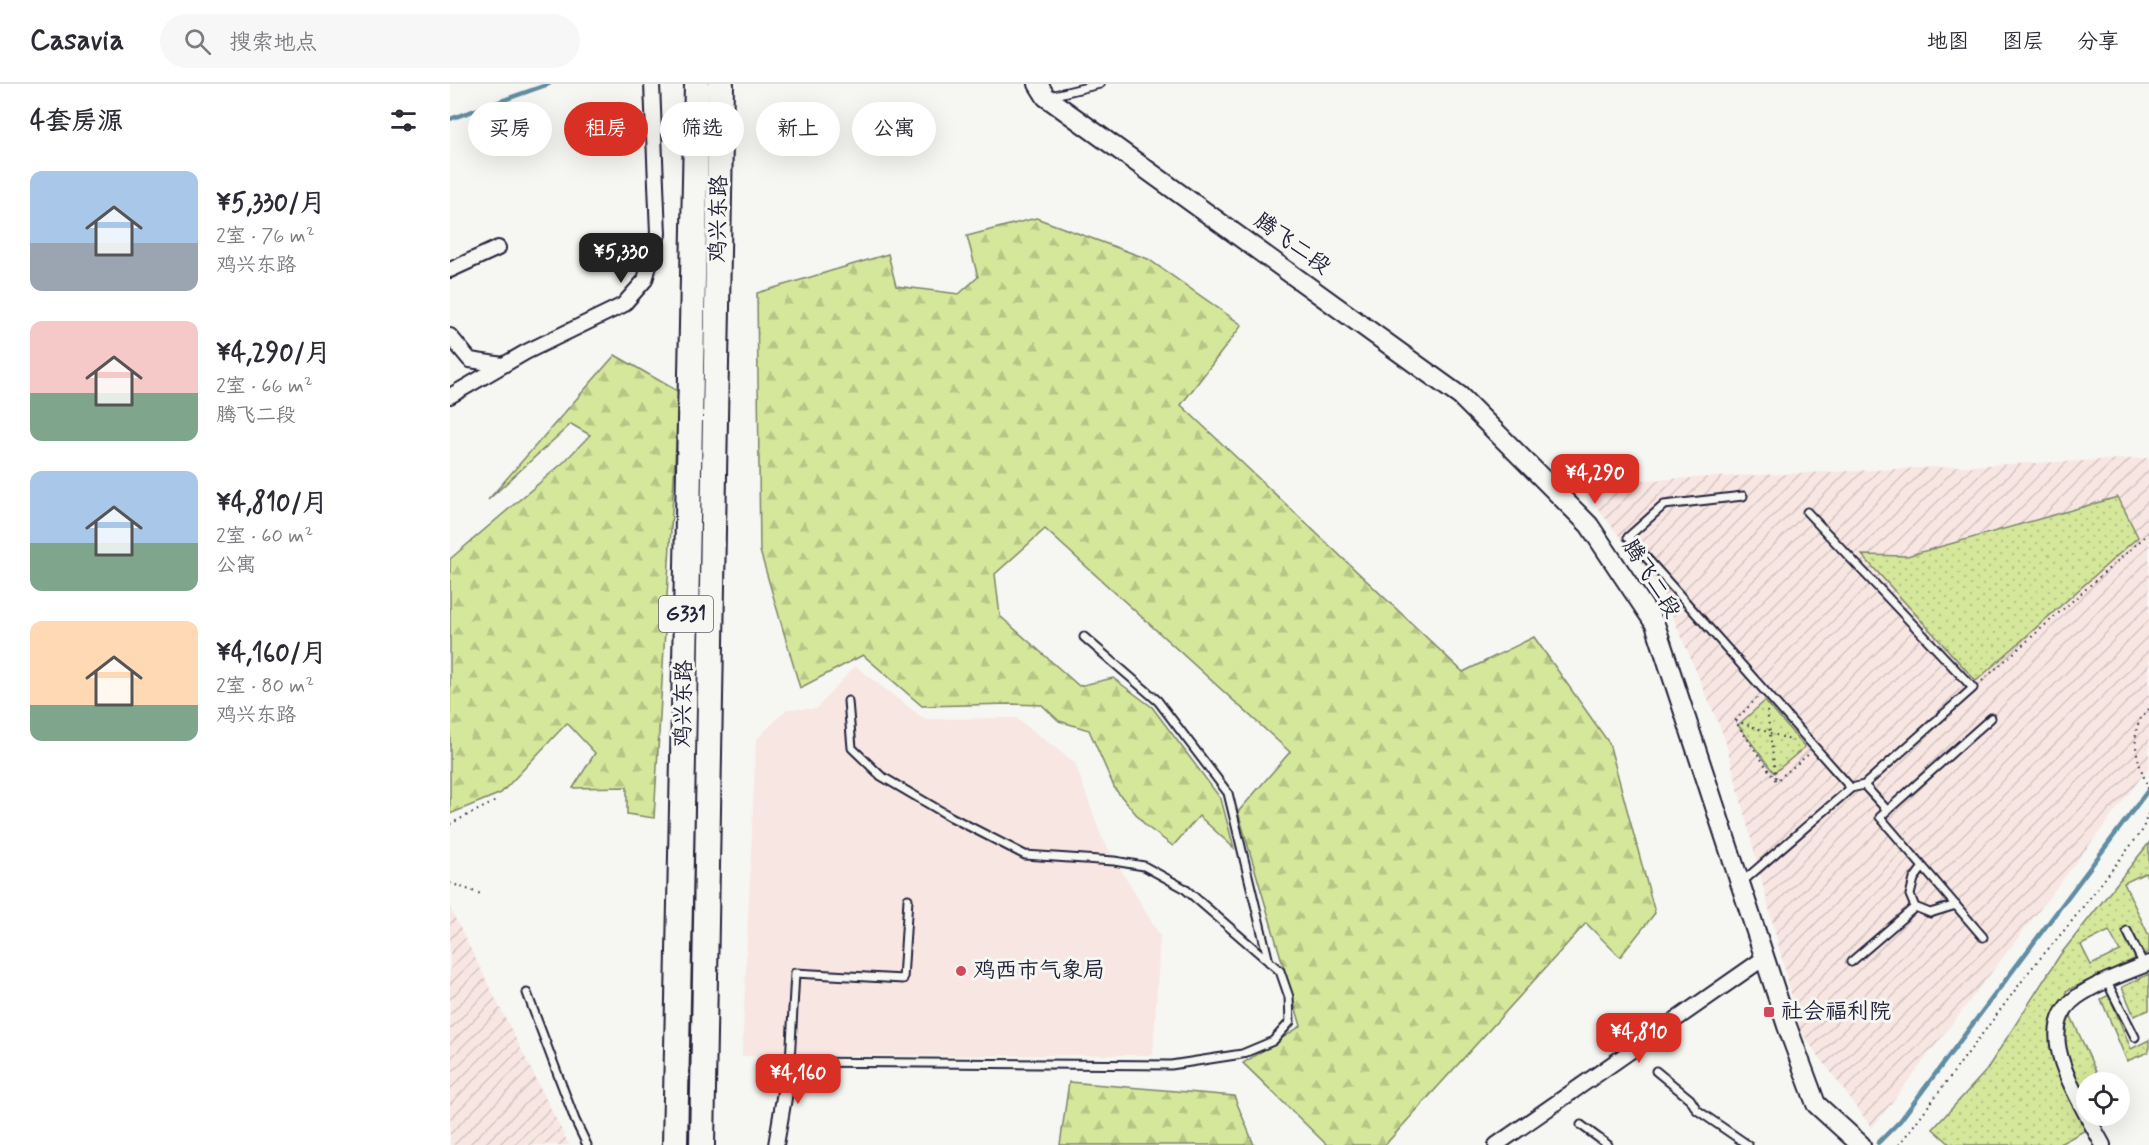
<!DOCTYPE html>
<html lang="zh">
<head>
<meta charset="utf-8">
<style>
  body { margin:0; font-family:Mynerve,"LXGW WenKai TC",sans-serif; background:#f7f7f7; color:#2b2b33; height:100vh; display:flex; flex-direction:column; font-size:22px; white-space:nowrap }
  * { box-sizing:border-box; margin:0 }
  p { font-size:20px; color:#7c7c81 }
  .icon { flex:none; width:33px; height:33px; fill:none; stroke:currentColor; stroke-width:2; stroke-linecap:round; stroke-linejoin:round }
  .map { position:relative; flex:1; overflow:hidden }
  .sheet { display:flex; flex-direction:column; background:#fff; width:450px }
  .sheet>* { flex:none }
  .banner { position:absolute; left:18px; top:18px; width:570px; height:54px; display:flex; gap:12px }
  .controls { position:absolute; left:1626px; top:988px; display:grid; gap:12px }
  .controls a { display:grid; place-items:center; width:54px; height:54px; border-radius:50%; background:#fff; box-shadow:0 6px 24px #0002; font-size:30px }
  .price { position:absolute; translate:-50% -51px; padding:0 14px; border-radius:12px; background:#d93025; color:#fff; font-size:20px; line-height:39px; filter:drop-shadow(0 2px 3px #0008) }
  .price::after { content:''; position:absolute; left:50%; top:36px; width:18px; height:14px; margin-left:-9px; background:inherit; clip-path:polygon(0 0,100% 0,50% 100%) }
  .price.active { background:#222; color:#fff }
  ul { padding:0; list-style:none }
  li { display:flex; align-items:center; gap:18px; height:150px; padding:0 30px }
  li span { display:grid; place-items:center; flex:none; width:168px; height:120px; border-radius:12px; color:#555 }
  li>.icon { margin-inline-start:auto }
  span .icon { width:72px; height:72px; fill:#fffc; stroke-width:1 }
  li b { font-size:26px }
  h2 { display:flex; justify-content:space-between; align-items:center; height:72px; padding:0 30px; font-size:26px }
  .tag { padding:0 21px; border-radius:27px; background:#fff; box-shadow:0 6px 24px #0002; font-size:21px; line-height:54px }
  .tag.active { background:#d93025; color:#fff }
  header { display:flex; align-items:center; gap:36px; box-sizing:border-box; height:84px; padding:0 30px; background:#fff; border-bottom:2px solid #e1e1e2 }
  header strong { font-size:28px }
  nav { display:flex; gap:33px; margin-inline-start:auto; font-size:21px }
  .search { width:420px; height:54px; background:#f7f7f7; display:flex; align-items:center; gap:15px; box-sizing:border-box; padding:0 21px; border-radius:33px; color:#7c7c81; font-size:22px }
  main { display:flex; flex:1; min-height:0 }
  .map>svg:first-child { display:block }
  .built { fill:#f8e6e2 }
  .industrial { fill:url(#industrial-furrows) }
  .grass { fill:url(#grass-dots); stroke:#7c846a; stroke-width:1.5; fill-rule:evenodd }
  .forest { fill:url(#forest-firs); stroke:#7c846a; stroke-width:1.5 }
  .lines { fill:none; stroke-linecap:round; stroke-linejoin:round }
  .stream { stroke:#608da3; stroke-width:4.5 }
  .lane-casing { stroke:#22223b; stroke-width:11 }
  .street-casing { stroke:#22223b; stroke-width:18 }
  .secondary-casing { stroke:#22223b; stroke-width:22 }
  .highway-casing { stroke:#22223b; stroke-width:28 }
  .path { stroke:#22223b; stroke-width:2; stroke-dasharray:1.5 4.5; stroke-linecap:butt }
  .lane { stroke:#f6f6f2; stroke-width:7 }
  .street { stroke:#f6f6f2; stroke-width:14 }
  .secondary { stroke:#f6f6f2; stroke-width:18 }
  .highway { stroke:#f6f6f2; stroke-width:24 }
  .poi-dot { fill:#d1495b; stroke:#f6f6f2; stroke-width:2 }
  .labels { text-anchor:middle; dominant-baseline:central; stroke-width:6; stroke-linejoin:round; paint-order:stroke }
  .shield { fill:#f6f6f2; stroke:#626272; stroke-width:1.5 }
  .shield-label { font-size:21px; font-weight:bold; fill:#22223b }
  .street-label { font-size:22px; fill:#22223b; stroke:#f6f6f2 }
  .poi-label { font-size:22px; fill:#22223b; stroke:#f6f6f2; text-anchor:start }
</style>
</head>
<body>
<header>
<strong>Casavia</strong>
<div class="search"><svg class="icon" aria-label="search" viewBox="0 0 24 24"><circle cx="10" cy="10" r="6"/><path d="M15 15l6 6"/></svg>搜索地点</div>
<nav><a>地图</a><a>图层</a><a>分享</a></nav>
</header>
<main>
<section class="sheet">
<h2>4套房源<svg class="icon" aria-label="filters" viewBox="0 0 24 24"><path d="M4 7h16M4 17h16"/><circle cx="9" cy="7" r="2"/><circle cx="15" cy="17" r="2"/></svg></h2>
<ul>
<li><span style="background:linear-gradient(#a9c7e8 60%,#9aa5b1 0)"><svg class="icon" aria-label="home" viewBox="0 0 24 24"><path d="M3 11l9-7 9 7M6 9v11h12V9"/></svg></span><div><b>¥5,330/月</b><p>2室 · 76 m²</p><p>鸡兴东路</p></div></li>
<li><span style="background:linear-gradient(#f6c9c9 60%,#7fa58c 0)"><svg class="icon" aria-label="home" viewBox="0 0 24 24"><path d="M3 11l9-7 9 7M6 9v11h12V9"/></svg></span><div><b>¥4,290/月</b><p>2室 · 66 m²</p><p>腾飞二段</p></div></li>
<li><span style="background:linear-gradient(#a9c7e8 60%,#7fa58c 0)"><svg class="icon" aria-label="home" viewBox="0 0 24 24"><path d="M3 11l9-7 9 7M6 9v11h12V9"/></svg></span><div><b>¥4,810/月</b><p>2室 · 60 m²</p><p>公寓</p></div></li>
<li><span style="background:linear-gradient(#ffd9b3 70%,#7fa58c 0)"><svg class="icon" aria-label="home" viewBox="0 0 24 24"><path d="M3 11l9-7 9 7M6 9v11h12V9"/></svg></span><div><b>¥4,160/月</b><p>2室 · 80 m²</p><p>鸡兴东路</p></div></li>
</ul>
</section>
<div class="map">
<svg width="1699" height="1061" viewBox="0 0 1699 1061">
  <defs>
    <pattern id="industrial-furrows" width="10" height="10" patternUnits="userSpaceOnUse" patternTransform="scale(1.5)"><rect width="10" height="10" fill="#f8e6e2"/><path d="M-1 1l2-2M0 10L10 0M9 11l2-2" fill="none" stroke="#d4c5c3"/></pattern>
    <pattern id="grass-dots" width="8" height="8" patternUnits="userSpaceOnUse" patternTransform="scale(1.5)"><rect width="8" height="8" fill="#d5e79a"/><path d="M2 2h.1M6 6h.1" fill="none" stroke="#b7c686" stroke-width="1.8" stroke-linecap="round"/></pattern>
    <pattern id="forest-firs" width="22" height="20" patternUnits="userSpaceOnUse" patternTransform="scale(1.5)"><rect width="22" height="20" fill="#d5e79a"/><path d="M5 1l3.5 6h-7zM16 11l3.5 6h-7z" fill="#b7c686"/></pattern>
  </defs>
  <rect width="100%" height="100%" fill="#f6f6f2"/>
  <filter id="ink" filterUnits="userSpaceOnUse"><feTurbulence type="fractalNoise" baseFrequency=".0167" numOctaves="2"/><feDisplacementMap in="SourceGraphic" scale="12" xChannelSelector="R" yChannelSelector="G"/><feConvolveMatrix kernelMatrix="1 2 1 2 8 2 1 2 1" color-interpolation-filters="sRGB"/></filter>
  <g filter="url(#ink)">
    <path class="built" d="M405 582 474 635 566 634 625 679 651 752 710 852 703 971 292 972 306 656 337 625H366Z"/>
    <path class="industrial" d="M1699 374V683L1422 1044 1351 948 1275 655 1212 507 1128 399Z
      M0 824 119 1061H0Z"/>
    <path class="grass" d="M1668 413 1688 453 1526 597 1412 471 1457 472Z
      M1315 617 1355 663 1324 689 1288 641Z
      M1699 759V796L1695 789 1674 799 1699 852V868L1616 907 1621 932 1651 999H1636V1032H1661L1608 1061H1501L1483 1045 1535 988 1610 871ZM1659 847 1670 867 1641 881 1631 861Z
      M1699 890V926L1684 932 1672 903Z
      M1659 911 1681 965 1699 956V968L1677 977 1651 915Z"/>
    <path class="forest" d="M586 134 698 175 792 241 731 321 1013 588 1084 553 1159 659 1205 829 1170 873 1136 839 935 1061H877L793 979 851 942 788 728 840 668 595 445 545 490 550 532 629 602 663 594 702 623 771 715 784 764 749 732 723 762 696 742 665 705 639 646 609 637 592 621 561 620 472 622 413 571 350 604 310 467 307 209 438 170 446 202 509 210 528 193 517 152Z
      M165 271 229 308 204 734 177 730V703L123 704 145 669 117 639 51 709 0 730V475L114 378 140 351 121 340 38 416Z
      M619 998 784 1012 804 1061H610Z"/>
    <g class="lines">
      <path class="stream" d="M0 35 99 0
        M1428 1059 1450 1037 1699 705"/>
      <defs>
        <path id="lane" d="M600 12 650 0
          M1293 412 1214 421 1178 453 1401 704
          M634 553 708 617 778 709 819 878
          M398 617 402 664 431 692 501 733 575 771 664 777 694 782 734 804 830 887 839 913 840 938 823 957 792 970 721 981 340 978 345 889 453 895 458 815
          M1414 701 1437 726
          M1473 783 1464 795 1460 811 1465 823 1480 829 1506 821
          M1292 798 1401 704 1414 701 1523 604 1357 428
          M1677 847 1694 881
          M1533 853 1430 733 1541 634
          M1401 878 1465 823
          M1657 898 1685 953
          M77 909 125 1036 137 1061
          M1206 987 1240 1015 1247 1026 1298 1061
          M1131 1041 1158 1061"/>
        <path id="street" d="M0 186 48 164
          M0 252 20 276 53 281
          M0 312 76 268 173 221 195 196 208 150 202 0
          M1636 1030C1619 997 1586 942 1627 913 1648 898 1676 889 1699 879
          M1637 1032 1653 1061
          M326 1061 340 978
          M1046 1061 1314 874"/>
        <path id="secondary" d="M588 0 596 13 1010 312 1139 441 1205 540 1337 942 1366 1020 1411 1061"/>
        <path id="highway" d="M225 1061 247 0
          M252 1061 271 0"/>
      </defs>
      <use href="#lane" class="lane-casing"/>
      <use href="#street" class="street-casing"/>
      <use href="#secondary" class="secondary-casing"/>
      <use href="#highway" class="highway-casing"/>
      <path class="path" d="M1532 597 1699 449
        M1307 614 1285 637 1326 697 1359 670
        M1699 625C1696 628 1692 632 1690 636 1679 657 1691 686 1699 706
        M1317 627 1326 696
        M1286 637 1343 657
        M0 740 46 717
        M0 799 31 810
        M1449 1061 1581 885 1618 842 1692 747 1699 727"/>
      <use href="#lane" class="lane"/>
      <use href="#street" class="street"/>
      <use href="#secondary" class="secondary"/>
      <use href="#highway" class="highway"/>
    </g>
  </g>
  <g class="poi-dot">
    <circle cx="511" cy="887" r="6"/>
    <rect x="1313" y="922" width="12" height="12" rx="3"/>
  </g>
  <g class="labels">
    <rect class="shield" x="209" y="512" width="54" height="36" rx="4.5"/>
    <g class="shield-label">
      <text x="236" y="530">G331</text>
    </g>
    <g class="street-label">
      <text transform="translate(269 135) rotate(-89)">鸡兴东路</text>
      <text transform="translate(842 160) rotate(36)">腾飞二段</text>
      <text transform="translate(1201 495) rotate(58)">腾飞二段</text>
      <text transform="translate(234 620) rotate(-89)">鸡兴东路</text>
    </g>
    <g class="poi-label">
      <text x="523" y="887">鸡西市气象局</text>
      <text x="1331" y="928">社会福利院</text>
    </g>
  </g>
</svg>
<div class="controls">
<a><svg class="icon" aria-label="locate" viewBox="0 0 24 24"><circle cx="12" cy="12" r="6"/><path d="M12 2v4M12 18v4M2 12h4M18 12h4"/></svg></a>
</div>
<b class="price active" style="left:171px;top:200px">¥5,330</b>
<b class="price" style="left:1145px;top:421px">¥4,290</b>
<b class="price" style="left:1189px;top:980px">¥4,810</b>
<b class="price" style="left:348px;top:1021px">¥4,160</b>
<div class="banner">
<a class="tag">买房</a>
<a class="tag active">租房</a>
<a class="tag">筛选</a>
<a class="tag">新上</a>
<a class="tag">公寓</a>
</div>
</div>
</main>
</body>
</html>
